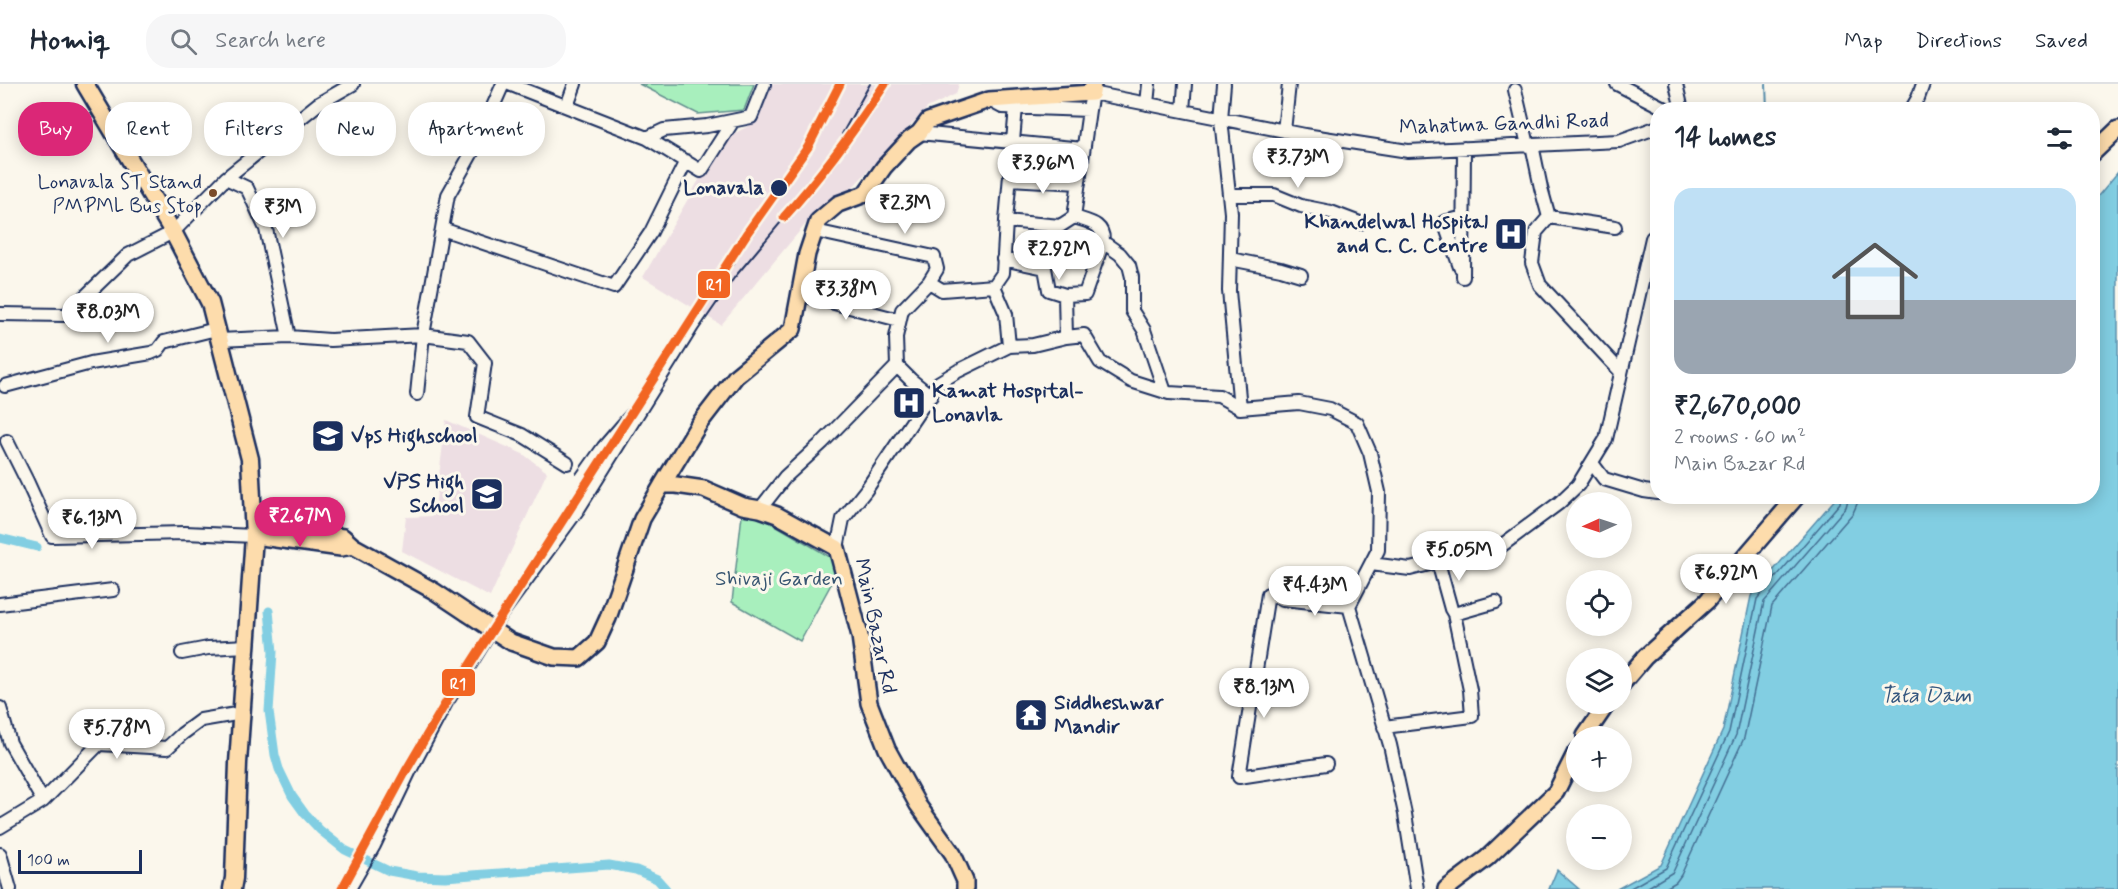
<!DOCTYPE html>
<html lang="en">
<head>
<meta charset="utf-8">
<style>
  body { margin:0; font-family:Mynerve,sans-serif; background:#f6f6f7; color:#1f2937; height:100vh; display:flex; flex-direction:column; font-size:22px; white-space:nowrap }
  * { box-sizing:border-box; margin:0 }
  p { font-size:20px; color:#747a83 }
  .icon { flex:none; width:33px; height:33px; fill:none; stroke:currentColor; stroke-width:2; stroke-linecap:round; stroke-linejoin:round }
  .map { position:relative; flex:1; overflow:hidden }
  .drawer { position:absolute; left:1650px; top:18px; width:450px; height:402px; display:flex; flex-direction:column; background:#fff; border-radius:24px; box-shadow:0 3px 15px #0003 }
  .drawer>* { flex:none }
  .hud { position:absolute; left:18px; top:18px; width:570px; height:54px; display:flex; gap:12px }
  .needle { width:39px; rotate:267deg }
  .buttons { position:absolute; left:1566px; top:408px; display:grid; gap:12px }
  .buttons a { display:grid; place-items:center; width:66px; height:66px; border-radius:50%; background:#fff; box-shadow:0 3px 15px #0003; font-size:30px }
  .scale { position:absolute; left:18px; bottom:15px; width:124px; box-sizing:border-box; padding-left:6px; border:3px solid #1b2f5e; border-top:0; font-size:16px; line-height:21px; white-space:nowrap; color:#1b2f5e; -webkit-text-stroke:4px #fbf7ec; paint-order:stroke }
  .price { position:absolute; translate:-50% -51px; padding:0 14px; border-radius:21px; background:#fff; color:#222; font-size:20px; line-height:39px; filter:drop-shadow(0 2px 3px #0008) }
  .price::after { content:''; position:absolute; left:50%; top:36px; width:18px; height:14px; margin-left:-9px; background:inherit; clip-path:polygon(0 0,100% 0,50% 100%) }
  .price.on { background:#db2777; color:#fff }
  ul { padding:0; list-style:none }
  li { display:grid; align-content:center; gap:12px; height:318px; padding:0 24px }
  li span { display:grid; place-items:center; height:186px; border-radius:18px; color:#555 }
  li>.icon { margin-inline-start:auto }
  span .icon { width:108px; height:108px; fill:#fffc; stroke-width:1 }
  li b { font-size:26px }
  h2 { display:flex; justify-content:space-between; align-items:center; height:72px; padding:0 24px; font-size:26px }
  .chip { padding:0 21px; border-radius:24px; background:#fff; box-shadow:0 3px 15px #0003; font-size:21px; line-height:54px }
  .chip.on { background:#db2777; color:#fff }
  header { display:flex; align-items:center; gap:36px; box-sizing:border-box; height:84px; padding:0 30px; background:#fff; border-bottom:2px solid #e0e1e3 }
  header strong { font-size:28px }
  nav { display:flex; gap:33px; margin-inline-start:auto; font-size:21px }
  .search { width:420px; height:54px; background:#f6f6f7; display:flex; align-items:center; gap:15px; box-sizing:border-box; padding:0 21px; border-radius:24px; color:#747a83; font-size:22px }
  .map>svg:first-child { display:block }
  .built { fill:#eddee3 }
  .green { fill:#a8efbd; stroke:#628f8e; stroke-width:1.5 }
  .water { fill:#82cee2; stroke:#598ead; stroke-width:1.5 }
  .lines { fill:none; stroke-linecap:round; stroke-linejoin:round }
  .shore { stroke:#446f93; stroke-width:1.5 }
  .stream { stroke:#598ead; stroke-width:2 }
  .canal { stroke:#82cee2; stroke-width:9 }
  .minor-casing { stroke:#1b2f5e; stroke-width:16 }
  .major-casing { stroke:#1b2f5e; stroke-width:20 }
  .highway-casing { stroke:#1b2f5e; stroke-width:21 }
  .minor { stroke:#fbf7ec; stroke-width:12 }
  .major { stroke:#fddcac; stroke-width:15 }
  .highway { stroke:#fddcac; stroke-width:16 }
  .rail { stroke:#1b2f5e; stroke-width:2 }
  .major-bridge-casing { stroke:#1b2f5e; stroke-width:20; stroke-linecap:butt }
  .major-bridge { stroke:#fddcac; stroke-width:15 }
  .rail-1-casing { stroke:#fbf7ec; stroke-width:14 }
  .rail-1 { stroke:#f26522; stroke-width:9 }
  .stop-dot { fill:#1b2f5e; stroke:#fbf7ec; stroke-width:2 }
  .bus-dot { fill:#7a4b2a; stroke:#fbf7ec; stroke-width:2 }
  .labels { text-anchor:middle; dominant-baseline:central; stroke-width:6; stroke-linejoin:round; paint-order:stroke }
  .bus-label { font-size:20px; fill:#1b2f5e; stroke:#fbf7ec; text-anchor:end }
  .street-label { font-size:21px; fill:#1b2f5e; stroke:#fbf7ec }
  .stop-label { font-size:21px; font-weight:bold; fill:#1b2f5e; stroke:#fbf7ec; text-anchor:end }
  .poi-label { font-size:21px; font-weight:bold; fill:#1b2f5e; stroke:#fbf7ec; text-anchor:start }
  .park-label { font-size:21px; fill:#375571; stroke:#fbf7ec }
  .water-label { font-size:22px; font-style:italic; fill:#35577f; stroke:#fbf7ec }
  .line-badge { stroke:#fbf7ec; stroke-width:2 }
  .badge-label { font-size:16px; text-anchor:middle; font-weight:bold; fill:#fff }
</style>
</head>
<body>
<header>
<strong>Homiq</strong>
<div class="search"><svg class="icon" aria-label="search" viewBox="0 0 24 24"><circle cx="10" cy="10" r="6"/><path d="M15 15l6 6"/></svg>Search here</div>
<nav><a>Map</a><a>Directions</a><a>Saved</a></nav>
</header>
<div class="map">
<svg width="2118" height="805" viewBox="0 0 2118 805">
  <rect width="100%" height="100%" fill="#fbf7ec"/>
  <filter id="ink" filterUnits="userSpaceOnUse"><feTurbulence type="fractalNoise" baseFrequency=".0167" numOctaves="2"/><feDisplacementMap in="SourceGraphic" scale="12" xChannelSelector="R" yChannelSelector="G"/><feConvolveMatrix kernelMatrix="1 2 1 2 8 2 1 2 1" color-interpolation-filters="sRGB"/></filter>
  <g filter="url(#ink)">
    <path class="built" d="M772 0H959L956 10 927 24 848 108 814 130 721 241 643 193 722 56 758 37Z
      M446 336 523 370 547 388 490 513 402 467 406 433 434 432Z"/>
    <path class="green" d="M639 0H754L744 26 698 30Z
      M743 422 842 480 800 557 732 518Z"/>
    <path class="water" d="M2118 88V805H1617L1661 781 1723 646 1751 512 1837 413 2092 412 2093 118Z
      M1557 786 1579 805H1549Z"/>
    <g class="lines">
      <path class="shore" d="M1629 805 1666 784 1729 648 1757 515 1840 419 1841 412
        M1645 805 1673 788 1736 651 1764 518 1846 423 1849 412
        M1664 805 1676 798 1681 791 1744 654 1772 522 1853 429 1857 420 1858 412"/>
      <path class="stream" d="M1766 0 1767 26"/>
      <path class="canal" d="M0 454 37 463
        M269 527 273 568 269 627 275 671 279 685 292 712 305 730 320 746 345 766 389 787 417 792 445 793 609 781 636 786 657 795 666 805"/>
      <defs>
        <path id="minor" d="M509 0 647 54 664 46 707 42 751 33 764 0
          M1224 0 1221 35 1231 129 1229 207 1240 324 1299 319 1330 325 1357 339 1370 369 1379 408 1378 466 1349 522 1390 661 1405 730 1417 805
          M1617 0 1668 26
          M1676 0 1682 26
          M1515 6 1528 61
          M989 16 1002 23 1089 26 1074 133C1089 138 1104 139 1103 158L1120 170 1129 181 1132 193V227L1144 246 1165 308
          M1147 20 1149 0
          M567 22 575 0
          M1016 23 1006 137 1060 142 1074 133
          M1089 26 1092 9 1305 51 1408 67 1619 57 1658 43
          M1911 26 1918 14 1923 0
          M1183 27 1185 0
          M1284 47 1289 0
          M919 49 1083 65
          M647 54 701 87 733 37
          M1532 61 1541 104 1549 133 1536 148 1532 179 1540 201 1621 288
          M226 94 247 104 266 145 289 253
          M1010 95 1079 99
          M1229 111H1274L1301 122 1331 128 1360 139
          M1549 133 1615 143
          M442 145 614 203 651 148 686 77
          M815 147 934 173 937 185 929 198
          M1003 175 1045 184 1049 206 1065 211
          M1230 175 1281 185 1301 191
          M1460 183 1444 138 1464 133
          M1463 193 1464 64
          M994 202 1003 189 1006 137
          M800 210 899 236
          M0 230 66 231 128 171 173 148 226 94 318 20 353 0
          M1066 253 1065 211 1085 210 1103 158
          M219 256 289 253 330 256 423 251 448 111 475 63 503 0
          M5 302 91 279 151 269 158 266 164 258 216 245
          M417 310 423 251 468 257 485 279 477 333 522 351 567 379
          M931 312 911 296 897 282 896 253 902 226 929 198 942 206 994 202 1006 230 1009 262
          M7 357 27 397 52 452 185 449 254 452
          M1592 379 1604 395 1644 407 1658 409
          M760 425 785 393 823 358 897 282
          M837 464 843 435 866 406 938 299 958 287 1009 262 1033 261 1066 253 1084 251 1100 278 1131 297 1169 309 1219 312 1240 324
          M1371 480 1410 485 1501 462 1559 419 1578 401 1606 355 1652 154
          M0 520 113 506
          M1454 530 1496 518
          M182 569 208 564 247 562
          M0 624 10 659 43 717
          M1384 643 1472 632 1470 606 1454 530 1451 525 1438 478
          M1326 680 1239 693 1268 510 1283 515 1349 522
          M0 743 43 717 99 660 167 664 182 650 201 636 242 629
          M0 770 10 805"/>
        <path id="major" d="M2092 70 2118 45
          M662 401 699 340 736 292 793 245 807 170 818 137 838 120 865 110 884 83 909 56 919 49 928 37 989 16 1092 9 1093 0
          M255 441 343 453 353 462 434 507 467 529
          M254 452 341 464 353 462
          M511 558 554 573 579 574 597 558 608 534 642 435 662 401H676L704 405 743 422 760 425 777 431 837 464 860 552 869 619 887 665 918 721 953 770 965 797V805
          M1622 600 1645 573 1707 517 1797 412
          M1585 652 1607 620
          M1446 805 1487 774 1556 708 1576 668"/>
        <path id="highway" d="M85 0 173 148 210 219 250 375 254 452 238 679 234 794 232 805"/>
      </defs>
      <use href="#minor" class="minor-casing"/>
      <use href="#major" class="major-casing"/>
      <use href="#highway" class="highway-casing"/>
      <use href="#minor" class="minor"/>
      <use href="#major" class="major"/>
      <use href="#highway" class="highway"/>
      <path class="rail" d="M842 50 870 0
        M705 216 735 179
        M576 390 598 359 630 322
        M455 618 507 534 584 429 698 246 734 194 828 82 851 52 885 0
        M357 805 380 765 416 690 458 611"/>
      <defs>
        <path id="major-bridge" d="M467 529 511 558"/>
      </defs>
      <use href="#major-bridge" class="major-bridge-casing"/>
      <use href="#major-bridge" class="major-bridge"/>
      <defs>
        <path id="rail-1" d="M784 133C822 91 854 47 885 0
          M342 805 407 685 448 615 747 149 808 63 840 0"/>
      </defs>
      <use href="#rail-1" class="rail-1-casing"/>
      <use href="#rail-1" class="rail-1"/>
    </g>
  </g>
  <defs>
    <symbol id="hospital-square" viewBox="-11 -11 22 22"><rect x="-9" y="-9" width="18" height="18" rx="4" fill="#1b2f5e" stroke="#fbf7ec"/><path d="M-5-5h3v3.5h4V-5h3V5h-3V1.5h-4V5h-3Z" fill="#fff"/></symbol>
    <symbol id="school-square" viewBox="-11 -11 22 22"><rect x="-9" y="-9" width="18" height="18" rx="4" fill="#1b2f5e" stroke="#fbf7ec"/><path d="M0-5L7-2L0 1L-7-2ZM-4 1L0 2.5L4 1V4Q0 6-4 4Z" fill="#fff"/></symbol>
    <symbol id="temple-square" viewBox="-11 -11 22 22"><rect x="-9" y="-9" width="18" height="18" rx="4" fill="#1b2f5e" stroke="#fbf7ec"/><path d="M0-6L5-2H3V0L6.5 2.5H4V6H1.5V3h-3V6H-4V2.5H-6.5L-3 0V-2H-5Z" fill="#fff"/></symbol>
  </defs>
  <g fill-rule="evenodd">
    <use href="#hospital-square" x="1492" y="131" width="38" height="38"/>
    <use href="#hospital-square" x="890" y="300" width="38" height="38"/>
    <use href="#school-square" x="309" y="333" width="38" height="38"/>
    <use href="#school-square" x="468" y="391" width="38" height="38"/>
    <use href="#temple-square" x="1012" y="612" width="38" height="38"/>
  </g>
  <circle class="stop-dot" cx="779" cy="104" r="9"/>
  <circle class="bus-dot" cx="213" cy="109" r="5"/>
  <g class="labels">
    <g class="bus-label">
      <text x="202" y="98">Lonavala ST Stand<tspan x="202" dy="24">PMPML Bus Stop</tspan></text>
    </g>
    <g class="street-label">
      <text transform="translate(1504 40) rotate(-2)">Mahatma Gandhi Road</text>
      <text transform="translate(875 542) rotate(78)">Main Bazar Rd</text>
    </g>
    <g class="stop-label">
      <text x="764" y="104">Lonavala</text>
    </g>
    <g class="poi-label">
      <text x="1488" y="138" text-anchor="end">Khandelwal Hospital<tspan x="1488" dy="24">and C. C. Centre</tspan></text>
      <text x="932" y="307">Kamat Hospital-<tspan x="932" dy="24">Lonavla</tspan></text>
      <text x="351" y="352">Vps Highschool</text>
      <text x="464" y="398" text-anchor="end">VPS High<tspan x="464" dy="24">School</tspan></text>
      <text x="1054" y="619">Siddheshwar<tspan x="1054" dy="24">Mandir</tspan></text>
    </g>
    <g class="park-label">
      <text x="779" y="495">Shivaji Garden</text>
    </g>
    <g class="water-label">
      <text x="1926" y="612">Tata Dam</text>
    </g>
  </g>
  <g class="line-badge">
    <rect x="697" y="186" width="34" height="29" rx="6" fill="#f26522"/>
    <rect x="441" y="584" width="35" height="29" rx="6" fill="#f26522"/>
  </g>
  <g class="badge-label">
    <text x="714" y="206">R1</text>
    <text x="458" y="605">R1</text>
  </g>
</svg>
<div class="buttons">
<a><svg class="needle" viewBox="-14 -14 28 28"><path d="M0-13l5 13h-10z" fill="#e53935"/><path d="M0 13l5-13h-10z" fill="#747a83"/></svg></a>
<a><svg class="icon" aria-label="locate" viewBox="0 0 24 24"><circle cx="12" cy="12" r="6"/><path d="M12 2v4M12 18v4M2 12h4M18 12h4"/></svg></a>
<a><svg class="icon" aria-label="layers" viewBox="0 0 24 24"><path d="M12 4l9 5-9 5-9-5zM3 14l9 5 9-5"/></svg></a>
<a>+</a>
<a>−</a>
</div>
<div class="scale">100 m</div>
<b class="price" style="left:1298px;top:105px">₹3.73M</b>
<b class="price" style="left:1043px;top:111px">₹3.96M</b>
<b class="price" style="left:905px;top:151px">₹2.3M</b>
<b class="price" style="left:283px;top:155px">₹3M</b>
<b class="price" style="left:1059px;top:197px">₹2.92M</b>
<b class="price" style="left:846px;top:237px">₹3.38M</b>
<b class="price" style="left:108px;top:260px">₹8.03M</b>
<b class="price on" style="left:300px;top:464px">₹2.67M</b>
<b class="price" style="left:92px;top:466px">₹6.13M</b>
<b class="price" style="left:1459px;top:498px">₹5.05M</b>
<b class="price" style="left:1726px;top:521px">₹6.92M</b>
<b class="price" style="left:1315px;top:533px">₹4.43M</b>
<b class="price" style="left:1264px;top:635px">₹8.13M</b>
<b class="price" style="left:117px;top:676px">₹5.78M</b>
<div class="hud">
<a class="chip on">Buy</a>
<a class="chip">Rent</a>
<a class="chip">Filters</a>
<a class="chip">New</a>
<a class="chip">Apartment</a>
</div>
<section class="drawer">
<h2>14 homes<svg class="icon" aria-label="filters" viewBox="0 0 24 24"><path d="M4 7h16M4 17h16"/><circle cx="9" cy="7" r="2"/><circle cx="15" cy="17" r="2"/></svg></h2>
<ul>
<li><span style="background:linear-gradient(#bfe0f5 60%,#9aa5b1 0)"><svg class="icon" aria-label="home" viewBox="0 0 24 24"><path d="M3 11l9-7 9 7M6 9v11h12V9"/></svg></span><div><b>₹2,670,000</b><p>2 rooms · 60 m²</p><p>Main Bazar Rd</p></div></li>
</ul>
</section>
</div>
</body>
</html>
